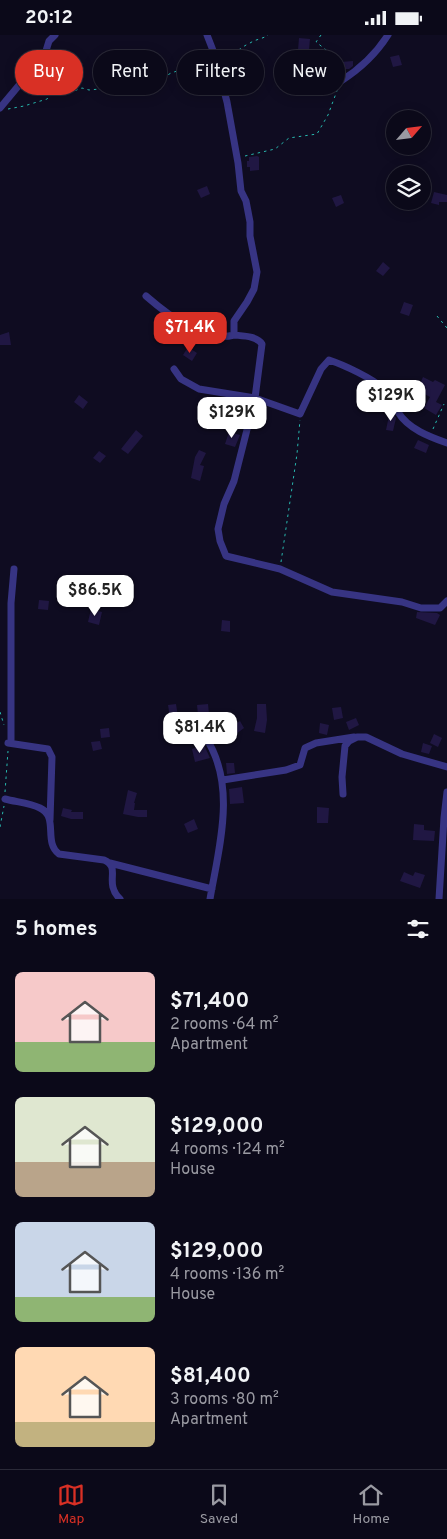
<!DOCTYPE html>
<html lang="en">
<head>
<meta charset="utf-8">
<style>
  body { margin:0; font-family:Overpass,sans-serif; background:#141222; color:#f1f3f6; height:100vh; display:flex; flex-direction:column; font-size:19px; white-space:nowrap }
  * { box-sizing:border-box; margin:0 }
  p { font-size:16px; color:#9a9aa2 }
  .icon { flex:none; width:28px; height:28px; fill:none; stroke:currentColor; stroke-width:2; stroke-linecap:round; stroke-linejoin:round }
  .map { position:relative; height:864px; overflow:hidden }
  .details { display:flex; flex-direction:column; background:#0b0919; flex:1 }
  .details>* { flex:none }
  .guide { position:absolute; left:15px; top:15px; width:418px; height:45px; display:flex; gap:10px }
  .needle { width:32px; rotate:62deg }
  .fabs { position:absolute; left:386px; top:75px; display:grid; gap:10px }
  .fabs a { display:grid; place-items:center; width:45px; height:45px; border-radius:50%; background:#0b0919; box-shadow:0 2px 12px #0003,0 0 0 1px #2b2a38; font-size:25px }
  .price { position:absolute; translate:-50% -42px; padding:0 11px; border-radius:10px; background:#fff; color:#222; font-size:16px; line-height:32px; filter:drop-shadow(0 1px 2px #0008) }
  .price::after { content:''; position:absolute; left:50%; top:30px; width:15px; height:11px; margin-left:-8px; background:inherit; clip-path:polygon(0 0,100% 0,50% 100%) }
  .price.active { background:#d93025; color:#fff }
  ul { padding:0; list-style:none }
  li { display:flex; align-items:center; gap:15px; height:125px; padding:0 15px }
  li span { display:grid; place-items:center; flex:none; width:140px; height:100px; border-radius:8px; color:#555 }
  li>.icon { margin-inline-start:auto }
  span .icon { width:60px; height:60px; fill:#fffc; stroke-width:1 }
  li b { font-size:21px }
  h2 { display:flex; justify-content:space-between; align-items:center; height:60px; padding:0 15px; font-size:21px }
  .tag { padding:0 18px; border-radius:22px; background:#0b0919; box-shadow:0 2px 12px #0003,0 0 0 1px #2b2a38; font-size:18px; line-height:45px }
  .tag.active { background:#d93025; color:#fff }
  .status { display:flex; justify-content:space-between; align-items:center; height:35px; padding:0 25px; background:#0b0919; direction:ltr }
  .status svg { height:14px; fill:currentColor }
  .tabs { display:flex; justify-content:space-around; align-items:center; height:70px; border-top:1px solid #2b2a38; background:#0b0919; font-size:14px; color:#9a9aa2 }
  .tabs a { display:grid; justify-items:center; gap:2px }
  .tabs .active { color:#d93025 }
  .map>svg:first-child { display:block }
  .building { fill:#201743 }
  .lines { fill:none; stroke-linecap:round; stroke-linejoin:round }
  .path { stroke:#27b9af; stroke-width:1; stroke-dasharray:2.5 4; stroke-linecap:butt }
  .street { stroke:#373483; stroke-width:7 }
</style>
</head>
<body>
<div class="status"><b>20:12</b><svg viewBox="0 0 49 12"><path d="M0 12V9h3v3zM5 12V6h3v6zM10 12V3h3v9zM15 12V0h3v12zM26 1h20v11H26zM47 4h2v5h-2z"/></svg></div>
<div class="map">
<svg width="447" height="864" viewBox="0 0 447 864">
  <rect width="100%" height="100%" fill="#0f0c21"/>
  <path class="building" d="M299 3 310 4 309 15H298Z
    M399 20 402 30 393 32 390 22Z
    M353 26V31L349 34H341V27Z
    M74 30 75 39 66 40 65 32Z
    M257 121 259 122V135L250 136V132H247V126H249V122Z
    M207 151 210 159 201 163 197 155Z
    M434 157 447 160V167H439V170L431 168Z
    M341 160 344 168 336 172 332 163Z
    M383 227 390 233 383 241 376 236Z
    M404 267 413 270 409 281 400 278Z
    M9 297 11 310H0V300Z
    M188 312 197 318 192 326 183 320Z
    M423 342 433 347 435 345 445 350 436 367 442 370 436 380 424 373 430 362 417 355Z
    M79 360 88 367 83 374 74 367Z
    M390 376 392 377 396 383 393 396 386 395Z
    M136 395 143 401 128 419 121 414Z
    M229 397 240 400 235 412 225 409Z
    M418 405 429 410 426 418 414 413Z
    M199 415 206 418 200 430 204 431 200 446 191 443 195 422Z
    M99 416 106 421 100 428 93 423Z
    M39 565 49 566 48 575 38 574Z
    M91 574 102 577 99 590 88 587Z
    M417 577 437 578 440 580 435 590 416 583Z
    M222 585 230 586V597L221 596Z
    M176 669 178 682 170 683 168 670Z
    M208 669 209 679 198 680 197 670Z
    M257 669H266L267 685 265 698 254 696 257 683Z
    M341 672 343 683 334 685 332 673Z
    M356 683 359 690 349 695 346 687Z
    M240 686 244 693 236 699 232 692Z
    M320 688 329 690 327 700 319 698Z
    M109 693 110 702 101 703 100 694Z
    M434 699 442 703 438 712 430 708Z
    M100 706 102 714 93 716 91 707Z
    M423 708 432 711 429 719 421 717Z
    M204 710 210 723 195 727 192 714Z
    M226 728H234L235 738 227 739Z
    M242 752 244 768 230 769 229 754Z
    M128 755 137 758 134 768H135L134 775H147V782H138L123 779Z
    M317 772 329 773 328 788H317Z
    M63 773 72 775 71 777H83V784H71L61 781Z
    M194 784 198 794 188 798 184 789Z
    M414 789 424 790V795L435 796 434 806 413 805Z
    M404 837 413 841 415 837 425 840 420 853 400 846Z"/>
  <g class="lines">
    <path class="path" d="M321 0 316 7 330 18 339 40
      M220 15C240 20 235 15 250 8 256 4 263 4 268 0
      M8 74 24 71 47 64 53 59 65 55 71 57 82 53 89 55 110 53 148 52 171 38 205 27 209 23
      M245 121 275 114 289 103 317 99 328 80 338 53
      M437 281 447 293
      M433 394 444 369
      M281 527 297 419 300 385
      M0 677 4 690
      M5 757 8 716
      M0 792 4 771"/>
    <path class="street" d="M341 46C360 34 376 19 388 0
      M0 73 45 19 49 6 55 0
      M146 261C168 280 203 308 234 300V286L247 267 254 254 257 237 250 201V187L246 166 241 156 238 128 227 67 214 18 207 0
      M234 300C243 301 257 301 262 309L255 363 300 379 321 334 329 325C344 330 372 343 384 354 392 361 393 369 398 377 408 394 430 402 447 408
      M174 334 181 344 199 354 255 363 234 446 224 469 218 494 220 506 226 521 280 534 332 557 402 567 421 573H440L447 566
      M192 686C197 691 202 697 206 703 237 751 219 812 210 864
      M8 708 48 714 52 722 50 785
      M11 708V568L14 534
      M223 745 286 735 300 730 305 713 316 708 354 702
      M343 759 342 742 345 711 349 706 357 702H366L402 719 447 732
      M5 764C16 767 30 768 40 773 59 782 43 807 59 819L104 825C122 833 103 847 120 864
      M110 828 212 854
      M439 864 444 783 447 757"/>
  </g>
</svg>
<div class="fabs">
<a><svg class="needle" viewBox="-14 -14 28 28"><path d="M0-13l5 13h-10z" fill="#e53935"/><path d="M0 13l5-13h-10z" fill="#9a9aa2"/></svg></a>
<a><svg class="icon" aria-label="layers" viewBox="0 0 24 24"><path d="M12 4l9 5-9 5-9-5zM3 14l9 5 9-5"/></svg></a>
</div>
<b class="price active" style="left:190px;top:319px">$71.4K</b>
<b class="price" style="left:391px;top:387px">$129K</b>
<b class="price" style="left:232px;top:404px">$129K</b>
<b class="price" style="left:95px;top:582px">$86.5K</b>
<b class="price" style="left:200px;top:719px">$81.4K</b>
<div class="guide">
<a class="tag active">Buy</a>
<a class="tag">Rent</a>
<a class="tag">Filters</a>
<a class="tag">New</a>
</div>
</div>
<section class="details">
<h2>5 homes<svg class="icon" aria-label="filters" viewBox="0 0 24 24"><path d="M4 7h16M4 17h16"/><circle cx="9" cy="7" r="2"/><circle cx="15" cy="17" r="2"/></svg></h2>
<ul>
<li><span style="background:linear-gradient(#f6c9c9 70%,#8fb573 0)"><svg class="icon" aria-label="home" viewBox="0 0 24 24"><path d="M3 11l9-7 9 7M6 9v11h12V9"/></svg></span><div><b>$71,400</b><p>2 rooms · 64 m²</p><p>Apartment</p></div></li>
<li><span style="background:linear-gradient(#dfe7d0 65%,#b9a48a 0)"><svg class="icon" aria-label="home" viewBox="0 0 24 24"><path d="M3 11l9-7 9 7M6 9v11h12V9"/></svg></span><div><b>$129,000</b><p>4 rooms · 124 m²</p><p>House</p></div></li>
<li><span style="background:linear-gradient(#c9d6e8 75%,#8fb573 0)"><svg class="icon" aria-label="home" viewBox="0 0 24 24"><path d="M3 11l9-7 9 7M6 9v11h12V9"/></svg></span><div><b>$129,000</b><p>4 rooms · 136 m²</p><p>House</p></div></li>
<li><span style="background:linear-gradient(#ffd9b3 75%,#c2b280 0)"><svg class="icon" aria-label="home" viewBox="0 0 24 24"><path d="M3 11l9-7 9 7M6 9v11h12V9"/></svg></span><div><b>$81,400</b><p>3 rooms · 80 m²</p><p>Apartment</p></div></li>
</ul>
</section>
<nav class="tabs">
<a class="active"><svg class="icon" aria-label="map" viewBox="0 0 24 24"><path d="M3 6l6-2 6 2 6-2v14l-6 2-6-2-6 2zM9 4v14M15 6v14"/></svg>Map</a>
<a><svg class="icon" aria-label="saved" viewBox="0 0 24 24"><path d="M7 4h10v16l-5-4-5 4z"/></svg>Saved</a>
<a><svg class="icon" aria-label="home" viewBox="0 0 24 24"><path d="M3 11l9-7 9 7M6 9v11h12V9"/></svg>Home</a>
</nav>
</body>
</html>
